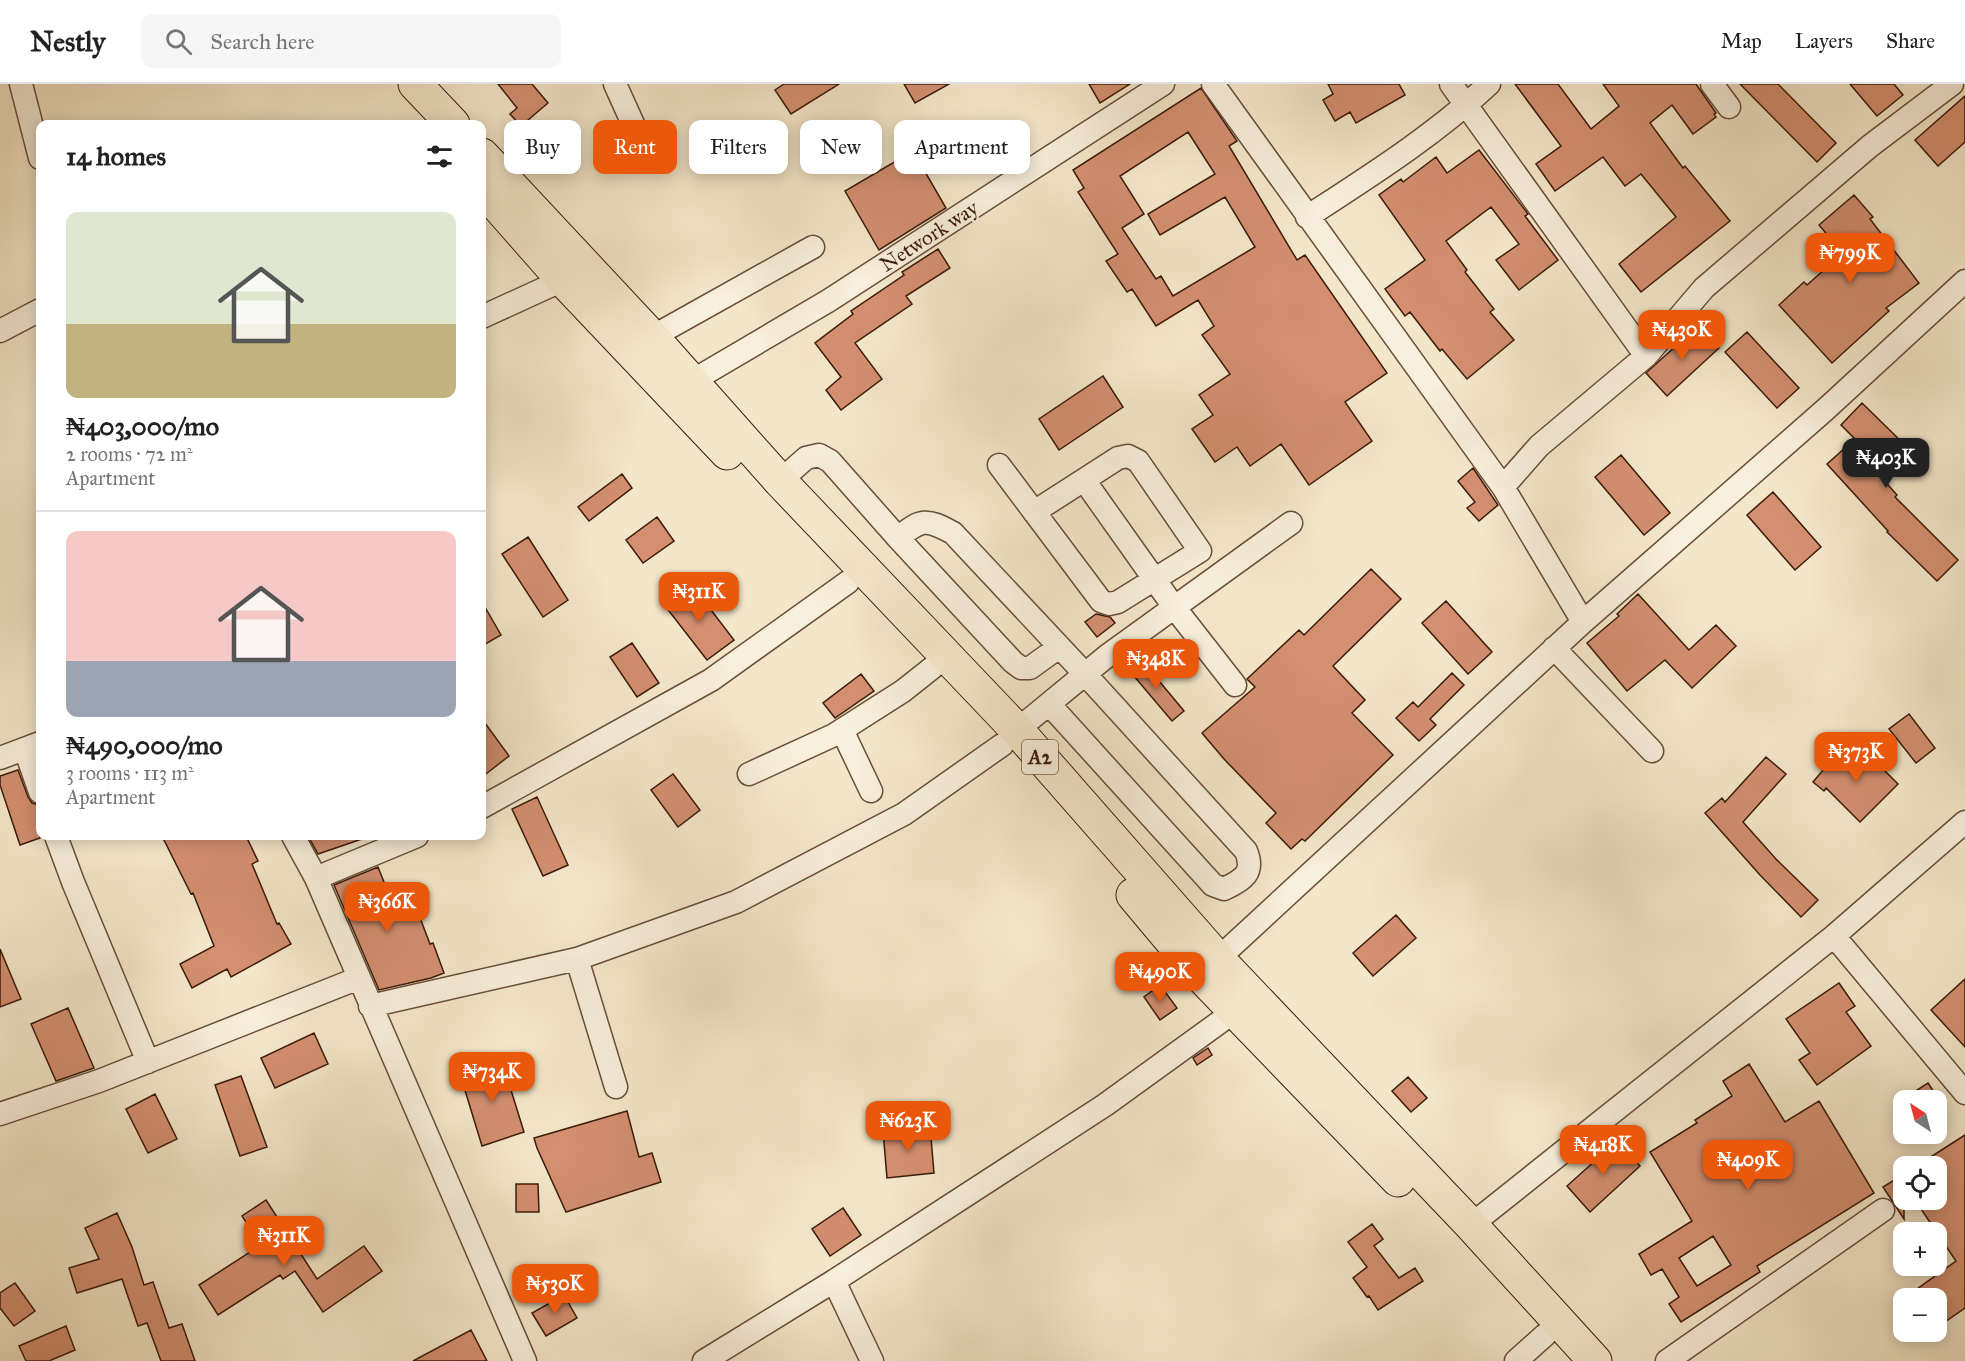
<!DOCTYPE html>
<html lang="en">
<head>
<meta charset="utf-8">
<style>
  body { margin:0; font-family:"IM FELL Great Primer",serif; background:#f6f6f6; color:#222; height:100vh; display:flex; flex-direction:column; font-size:22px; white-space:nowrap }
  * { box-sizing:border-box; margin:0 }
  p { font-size:20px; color:#767676 }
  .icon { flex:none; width:33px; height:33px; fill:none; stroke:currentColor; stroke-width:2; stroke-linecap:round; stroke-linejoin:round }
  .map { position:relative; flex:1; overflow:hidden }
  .sheet { position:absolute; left:36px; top:36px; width:450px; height:720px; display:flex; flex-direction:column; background:#fff; border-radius:12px; box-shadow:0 3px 15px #0003 }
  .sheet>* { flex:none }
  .hud { position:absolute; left:504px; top:36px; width:570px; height:54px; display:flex; gap:12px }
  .needle { width:39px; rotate:324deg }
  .buttons { position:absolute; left:1893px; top:1006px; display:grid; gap:12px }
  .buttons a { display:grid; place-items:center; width:54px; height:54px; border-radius:12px; background:#fff; box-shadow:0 3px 15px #0003; font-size:30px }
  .price { position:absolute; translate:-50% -51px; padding:0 14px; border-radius:12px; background:#ea580c; color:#fff; font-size:20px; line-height:39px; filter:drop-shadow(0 2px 3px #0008) }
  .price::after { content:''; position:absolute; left:50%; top:36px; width:18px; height:14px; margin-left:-9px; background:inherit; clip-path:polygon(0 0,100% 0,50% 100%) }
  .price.selected { background:#222; color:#fff }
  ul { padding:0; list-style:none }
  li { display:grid; align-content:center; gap:12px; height:318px; padding:0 30px }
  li+li { border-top:2px solid #e0e0e0 }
  li span { display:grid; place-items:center; height:186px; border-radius:12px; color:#555 }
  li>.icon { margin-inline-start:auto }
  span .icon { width:108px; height:108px; fill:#fffc; stroke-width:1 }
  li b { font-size:26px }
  h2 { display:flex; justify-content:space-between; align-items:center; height:72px; padding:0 30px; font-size:26px }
  .tag { padding:0 21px; border-radius:12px; background:#fff; box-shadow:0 3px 15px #0003; font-size:21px; line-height:54px }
  .tag.selected { background:#ea580c; color:#fff }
  header { display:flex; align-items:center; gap:36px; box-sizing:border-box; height:84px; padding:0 30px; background:#fff; border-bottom:2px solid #e0e0e0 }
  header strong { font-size:28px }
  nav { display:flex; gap:33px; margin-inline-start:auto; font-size:21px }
  .search { width:420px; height:54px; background:#f6f6f6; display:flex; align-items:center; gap:15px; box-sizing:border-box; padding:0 21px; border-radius:12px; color:#767676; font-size:22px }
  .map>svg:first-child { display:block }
  .building { fill:#d38f70; stroke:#3b1a08; stroke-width:1.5; fill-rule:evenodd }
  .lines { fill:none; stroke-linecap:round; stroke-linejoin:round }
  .minor-casing { stroke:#694d38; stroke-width:25 }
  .highway-casing { stroke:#3b1a08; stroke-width:35 }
  .minor { stroke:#f8efdc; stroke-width:22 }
  .highway { stroke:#f4e7c9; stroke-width:33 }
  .labels { text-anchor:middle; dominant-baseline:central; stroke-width:4.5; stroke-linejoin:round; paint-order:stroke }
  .shield { fill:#f8efdc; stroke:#745a48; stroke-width:1.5 }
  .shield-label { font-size:20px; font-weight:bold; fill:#3b1a08 }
  .street-label { font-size:21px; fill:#3b1a08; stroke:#f8efdc }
</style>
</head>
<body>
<header>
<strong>Nestly</strong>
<div class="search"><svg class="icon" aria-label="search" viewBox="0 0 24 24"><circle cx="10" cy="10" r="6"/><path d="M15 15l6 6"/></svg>Search here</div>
<nav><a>Map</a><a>Layers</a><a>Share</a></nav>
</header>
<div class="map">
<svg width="1965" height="1277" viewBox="0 0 1965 1277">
  <rect width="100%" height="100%" fill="#f4e7c9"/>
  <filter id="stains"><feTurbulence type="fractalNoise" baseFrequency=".00333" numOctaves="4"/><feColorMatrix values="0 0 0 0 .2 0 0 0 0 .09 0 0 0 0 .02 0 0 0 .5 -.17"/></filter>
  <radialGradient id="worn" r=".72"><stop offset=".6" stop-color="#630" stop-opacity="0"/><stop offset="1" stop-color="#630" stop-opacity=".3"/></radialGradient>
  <path class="building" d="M498 0H532L548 19 521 42 510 30 517 24Z
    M784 0H839L791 30 775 6Z
    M904 0H949L915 19Z
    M1089 0H1130L1100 19Z
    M1328 0H1399L1405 11 1356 39 1350 28 1335 37 1323 16 1333 10Z
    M1515 0H1558L1591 45 1619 22 1603 0H1696L1716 29 1714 30 1716 33 1693 50 1672 21 1650 39 1683 84 1685 82 1730 137 1641 208 1619 180 1676 133 1641 90 1625 102 1603 73 1555 107 1536 80 1561 62Z
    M1740 0H1778L1836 59 1817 78Z
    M1850 0H1894L1903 11 1877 32Z
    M1201 4 1237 57 1229 62 1297 176 1305 171 1387 289 1345 318 1372 357 1309 401 1281 360 1250 382 1237 363 1215 378 1192 345 1213 331 1199 311 1230 290 1202 251 1214 242 1198 216 1156 242 1132 205 1127 208 1106 177 1118 170 1078 108 1084 104 1073 86ZM1188 48 1215 90 1148 130 1160 151 1225 113 1255 163 1173 212 1161 192 1156 195 1122 144 1144 130 1120 92Z
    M1965 12V58L1938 82 1915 56Z
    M1479 66 1528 130 1525 132 1558 176 1519 206 1496 176 1519 160 1491 123 1446 157 1467 186 1465 188 1494 225 1490 228 1514 256 1467 295 1442 265 1440 267 1410 228 1405 232 1385 205 1425 176 1379 111 1401 95 1403 98 1436 73 1447 89Z
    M913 67 946 124 879 166 845 107Z
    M1854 111 1873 133 1870 135 1919 199 1886 224 1889 227 1832 279 1779 221 1804 198 1807 201 1843 169 1819 141Z
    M938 165 950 184 906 212 912 220 855 259 882 295 841 326 826 306 841 293 815 259 853 230 851 227 904 191 902 188Z
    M1698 242 1719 264 1667 312 1646 289Z
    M1747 248 1799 304 1777 324 1725 268Z
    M1103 292 1123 323 1059 366 1039 335Z
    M1862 319 1909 365 1881 393 1897 411 1895 413 1958 476 1937 497 1887 448 1888 447 1827 380 1855 355 1841 341Z
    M1621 371 1670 429 1644 451 1595 393Z
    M1473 384 1498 421 1479 437 1467 424 1475 418 1458 397Z
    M622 390 632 404 589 437 578 423Z
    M1773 408 1821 463 1795 486 1747 431Z
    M657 433 674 457 643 479 626 456Z
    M528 453 568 516 543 533 502 470Z
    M1371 485 1401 515 1333 582 1365 616 1352 629 1393 671 1305 757 1302 755 1291 765 1266 739 1276 729 1224 675 1202 649 1255 603 1247 595 1299 546 1304 551Z
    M692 501 734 556 707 576 665 522Z
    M1638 510 1689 566 1716 541 1736 562 1692 604 1665 576 1627 607 1587 559 1619 532 1617 530Z
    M1446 517 1492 568 1468 590 1422 539Z
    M482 518 501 551 482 562Z
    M1096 530 1110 533 1115 539 1097 553 1085 538Z
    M632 559 659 599 637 613 610 573Z
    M1140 574 1184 627 1172 637 1128 585Z
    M1452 589 1464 601 1430 635 1436 641 1419 657 1396 634 1413 618 1418 623Z
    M861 590 874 607 835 634 823 619Z
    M1909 630 1935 664 1916 679 1889 645Z
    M482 635 509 672 482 693Z
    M1842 664 1861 680 1870 672 1898 700 1860 738 1826 704 1824 707 1813 698Z
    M1766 673 1786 690 1743 738 1776 775 1818 816 1801 833 1760 791 1705 729 1722 714 1725 718Z
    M18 686 28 713 32 719 40 721V754L20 761 0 701V692Z
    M673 690 700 726 678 743 651 706Z
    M537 713 568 781 543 792 512 725Z
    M162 752H246L258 777 252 780 277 840 279 839 291 860 231 893 227 885 192 904 180 880 214 862 193 809 191 810Z
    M308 752H365V754L318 770Z
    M378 783 398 833 417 826 430 860 433 859 444 889 431 894 379 906 334 801Z
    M1396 831 1416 854 1373 892 1353 869Z
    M0 865 21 915 0 923Z
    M1965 895V963L1931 926Z
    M1839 899 1855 922 1846 928 1871 962 1817 1001 1799 976 1810 969 1786 935Z
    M1160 901 1177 924 1160 936 1144 913Z
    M68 924 94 984 56 997 31 940Z
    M314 949 328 980 275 1004 261 974Z
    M1208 964 1212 971 1197 981 1193 974Z
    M502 977 524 1048 482 1062 460 990Z
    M1749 980 1785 1038 1819 1017 1874 1109 1757 1182 1760 1188 1681 1238 1669 1220 1679 1213 1662 1185 1651 1191 1639 1170 1692 1137 1650 1068 1697 1039 1695 1036 1732 1012 1723 997ZM1713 1152 1731 1181 1697 1202 1679 1174Z
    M241 992 267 1063 240 1072 215 1001Z
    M1408 993 1427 1014 1411 1028 1392 1007Z
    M1928 999 1940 1017H1900Z
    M155 1010 177 1055 148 1069 126 1025Z
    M627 1027 639 1073 652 1069 661 1098 566 1128 537 1064 534 1054Z
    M930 1042 934 1089 887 1094 883 1047Z
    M1965 1051V1224L1936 1244V1215H1903L1956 1177 1915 1116H1936V1083H1915Z
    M1617 1057 1640 1082 1590 1128 1567 1102Z
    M1904 1090V1135L1883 1103Z
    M516 1100H538L539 1128H516Z
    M266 1116 317 1195 364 1162 382 1187 323 1228 295 1187 283 1195 280 1191 218 1231 199 1201 261 1161 242 1132Z
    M843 1124 861 1151 830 1172 812 1145Z
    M117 1129 132 1163 144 1201 153 1198 169 1244 182 1240 195 1277H161L147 1239 138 1242 122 1195 77 1209 69 1184 99 1175 85 1144Z
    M1372 1140 1383 1155 1374 1162 1399 1194 1415 1184 1423 1197 1378 1226 1369 1212 1367 1213 1353 1194 1367 1183 1348 1158Z
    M15 1199 35 1227 14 1242 0 1224V1209Z
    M564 1211 577 1234 546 1252 532 1229Z
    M66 1242 75 1266 49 1277H26L19 1262Z
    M471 1246 487 1277H413Z"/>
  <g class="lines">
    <defs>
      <path id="minor" d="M21 0 40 74
        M615 0 638 51
        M1451 0 1646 272
        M1712 0 1729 23
        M1307 133C1370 92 1435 51 1489 0
        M482 233 563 196
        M0 247 40 226
        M652 253 813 163
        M692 297 828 217 1163 0
        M999 381 1101 517 1109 520 1118 518 1200 467 1138 377 1128 372 1118 374 1034 428
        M1084 396 1174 523 1235 601
        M780 397 806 374 819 371 830 377 898 454 1013 578 1021 584H1030L1059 563
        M1503 403 1539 362 1646 272 1704 204 1870 62 1952 0
        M898 454C921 435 926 434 953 449L1085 590 1246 767C1255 789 1243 796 1224 805L1213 801 1049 620
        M1583 538 1826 325 1965 197
        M1554 564 1652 667
        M842 646 871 707
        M1017 646 1107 572 1291 439
        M25 665 40 708
        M0 674 40 659
        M749 690 834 651 903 607 932 584
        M482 723 711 596 848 498
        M56 752 73 798 148 978
        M293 752 316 794 525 1277
        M316 794 417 752
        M1834 852 1965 1009
        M577 875 616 1003
        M1208 884 1583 538 1503 403 1213 0
        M370 922 577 875 736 818 904 730 1002 661
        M0 1030 99 997 359 894
        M1471 1141 1834 852 1965 738
        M834 1197 872 1277
        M704 1277 834 1197 1105 1021 1235 927
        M1516 1277 1545 1251
        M1667 1277 1883 1126"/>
      <path id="highway" d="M415 0 453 40
        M482 71 652 253 780 397 1017 646 1218 875 1471 1141 1595 1277
        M482 104 563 196 727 369
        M1133 811 1200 891 1398 1096"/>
    </defs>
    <use href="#minor" class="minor-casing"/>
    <use href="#highway" class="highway-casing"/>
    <use href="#minor" class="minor"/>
    <use href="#highway" class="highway"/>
  </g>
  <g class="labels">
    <rect class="shield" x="1022" y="656" width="36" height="34" rx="4.5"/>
    <g class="shield-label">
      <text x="1040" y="673">A2</text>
    </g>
    <g class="street-label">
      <text transform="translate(929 152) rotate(-33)">Network way</text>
    </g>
  </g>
  <rect width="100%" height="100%" filter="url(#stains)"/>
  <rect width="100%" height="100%" fill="url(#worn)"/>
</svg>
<div class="buttons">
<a><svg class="needle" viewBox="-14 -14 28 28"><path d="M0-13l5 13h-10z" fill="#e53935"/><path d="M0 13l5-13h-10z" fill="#767676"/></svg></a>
<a><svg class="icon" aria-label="locate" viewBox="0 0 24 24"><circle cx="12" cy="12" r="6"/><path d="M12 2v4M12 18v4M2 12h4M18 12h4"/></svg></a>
<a>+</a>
<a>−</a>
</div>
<b class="price" style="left:1850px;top:200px">₦799K</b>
<b class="price" style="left:1682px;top:277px">₦430K</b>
<b class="price selected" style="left:1886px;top:405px">₦403K</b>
<b class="price" style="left:699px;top:539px">₦311K</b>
<b class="price" style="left:1156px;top:606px">₦348K</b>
<b class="price" style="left:1856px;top:699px">₦373K</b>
<b class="price" style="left:387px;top:849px">₦366K</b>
<b class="price" style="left:1160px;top:919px">₦490K</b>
<b class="price" style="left:492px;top:1019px">₦734K</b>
<b class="price" style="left:908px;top:1068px">₦623K</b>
<b class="price" style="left:1603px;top:1092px">₦418K</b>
<b class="price" style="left:1748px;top:1107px">₦409K</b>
<b class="price" style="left:284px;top:1183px">₦311K</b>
<b class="price" style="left:555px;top:1231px">₦530K</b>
<div class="hud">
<a class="tag">Buy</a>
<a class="tag selected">Rent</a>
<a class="tag">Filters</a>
<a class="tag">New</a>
<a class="tag">Apartment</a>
</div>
<section class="sheet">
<h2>14 homes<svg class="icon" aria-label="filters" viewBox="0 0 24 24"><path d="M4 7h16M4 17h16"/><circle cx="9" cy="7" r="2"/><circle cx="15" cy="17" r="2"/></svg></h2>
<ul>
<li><span style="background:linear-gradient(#dfe7d0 60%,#c2b280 0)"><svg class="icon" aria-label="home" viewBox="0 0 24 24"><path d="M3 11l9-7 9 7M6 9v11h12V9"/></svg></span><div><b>₦403,000/mo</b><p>2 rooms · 72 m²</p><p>Apartment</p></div></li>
<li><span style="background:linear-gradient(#f6c9c9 70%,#9aa5b1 0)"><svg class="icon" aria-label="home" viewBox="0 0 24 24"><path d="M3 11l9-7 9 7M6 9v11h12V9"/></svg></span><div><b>₦490,000/mo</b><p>3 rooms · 113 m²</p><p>Apartment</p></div></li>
</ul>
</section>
</div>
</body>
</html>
